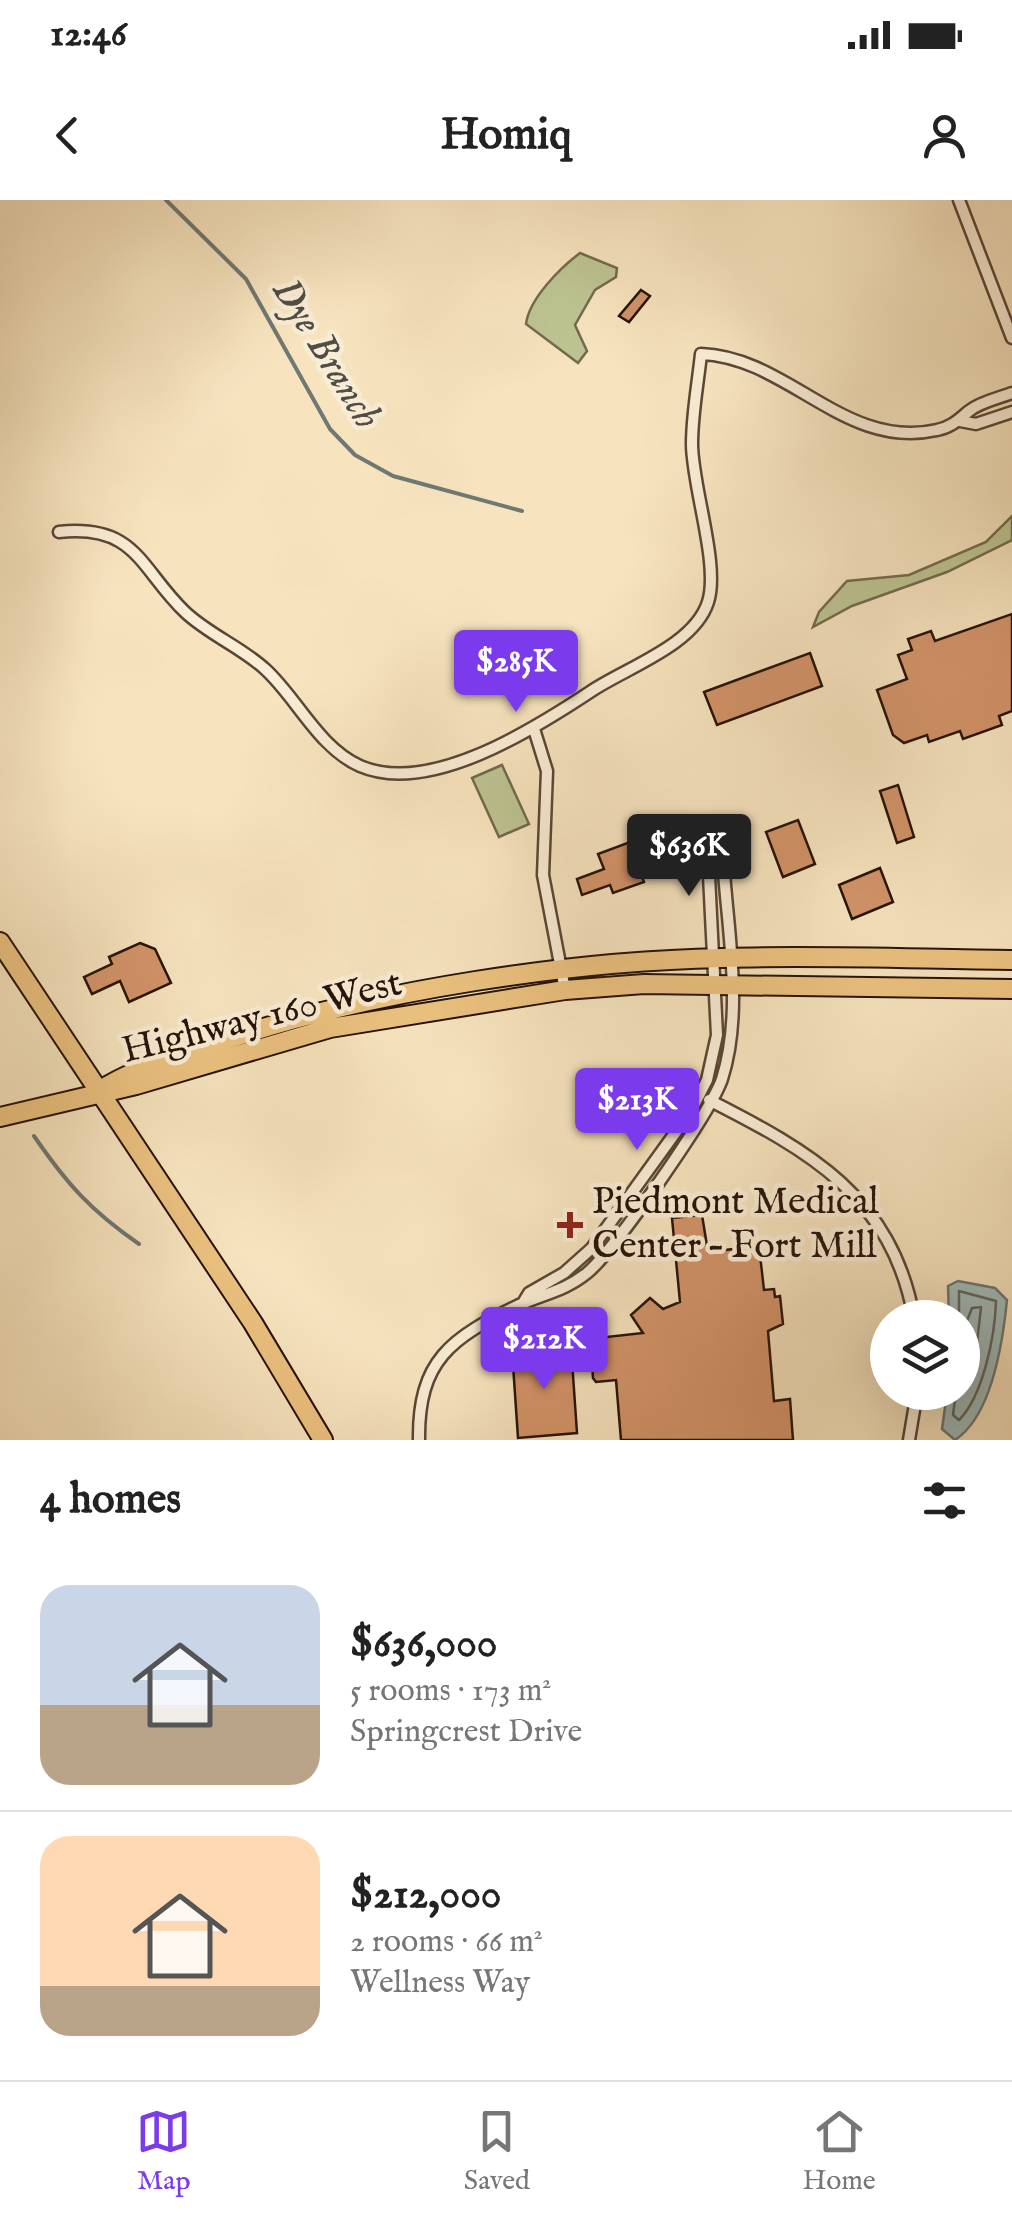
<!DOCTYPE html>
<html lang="en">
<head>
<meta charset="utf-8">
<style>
  body { margin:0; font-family:"IM FELL English",serif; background:#f2f2f2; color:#222; height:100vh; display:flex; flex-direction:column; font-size:38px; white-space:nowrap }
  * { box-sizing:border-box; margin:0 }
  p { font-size:32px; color:#767676 }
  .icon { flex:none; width:55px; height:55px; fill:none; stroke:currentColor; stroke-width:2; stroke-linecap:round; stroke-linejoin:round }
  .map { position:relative; height:1240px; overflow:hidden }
  .side { display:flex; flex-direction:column; background:#fff; flex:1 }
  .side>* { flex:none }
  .fabs { position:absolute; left:870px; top:1100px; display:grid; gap:20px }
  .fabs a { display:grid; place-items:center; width:110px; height:110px; border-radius:50%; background:#fff; box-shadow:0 10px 40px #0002; font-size:50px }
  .price { position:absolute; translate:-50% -85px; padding:0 22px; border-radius:10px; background:#7c3aed; color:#fff; font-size:32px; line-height:65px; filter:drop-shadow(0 2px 5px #0008) }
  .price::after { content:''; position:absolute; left:50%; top:60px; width:30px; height:22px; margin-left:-15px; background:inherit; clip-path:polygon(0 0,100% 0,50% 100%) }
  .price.current { background:#222; color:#fff }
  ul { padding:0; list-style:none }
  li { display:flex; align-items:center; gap:30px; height:250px; padding:0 40px }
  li+li { border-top:2px solid #e0e0e0 }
  li span { display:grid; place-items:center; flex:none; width:280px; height:200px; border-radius:30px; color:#555 }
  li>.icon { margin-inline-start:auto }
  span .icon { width:120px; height:120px; fill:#fffc; stroke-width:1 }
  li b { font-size:42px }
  h2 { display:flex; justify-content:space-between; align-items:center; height:120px; padding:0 40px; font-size:42px }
  .status { display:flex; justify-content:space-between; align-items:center; height:70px; padding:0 50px; background:#fff; direction:ltr }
  .status svg { height:28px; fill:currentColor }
  header { display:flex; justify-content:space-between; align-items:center; height:130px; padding:0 40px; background:#fff; font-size:45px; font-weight:700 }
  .dock { display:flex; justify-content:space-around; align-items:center; height:140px; border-top:2px solid #e0e0e0; background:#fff; font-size:28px; color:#767676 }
  .dock a { display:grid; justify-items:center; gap:5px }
  .dock .current { color:#7c3aed }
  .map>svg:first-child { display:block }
  .green { fill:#bdc492; stroke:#716a4d; stroke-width:2.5 }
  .water { fill:#a1bcbb; stroke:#6f7873; stroke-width:2.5 }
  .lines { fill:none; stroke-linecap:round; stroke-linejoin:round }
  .shore { stroke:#636662; stroke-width:2.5 }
  .stream { stroke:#6f7873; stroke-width:4 }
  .building { fill:#d39369; stroke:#251108; stroke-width:2.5 }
  .street-casing { stroke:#5a4636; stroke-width:15 }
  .primary-casing { stroke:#251108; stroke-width:22 }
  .street { stroke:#faedd5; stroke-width:10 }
  .primary { stroke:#ecc280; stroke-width:18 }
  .poi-dot { fill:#8f2418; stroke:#faedd5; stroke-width:4 }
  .labels { text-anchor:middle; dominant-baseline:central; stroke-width:9; stroke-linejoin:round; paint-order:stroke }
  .street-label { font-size:38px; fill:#251108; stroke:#faedd5 }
  .poi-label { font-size:38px; fill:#251108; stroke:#faedd5; text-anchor:start }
  .water-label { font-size:40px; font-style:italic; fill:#504d47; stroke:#faedd5 }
</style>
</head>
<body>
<div class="status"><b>12:46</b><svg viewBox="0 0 49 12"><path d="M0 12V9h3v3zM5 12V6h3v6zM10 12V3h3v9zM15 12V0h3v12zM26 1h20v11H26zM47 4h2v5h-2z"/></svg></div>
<header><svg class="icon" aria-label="back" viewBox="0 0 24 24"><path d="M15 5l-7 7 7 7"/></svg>Homiq<svg class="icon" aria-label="person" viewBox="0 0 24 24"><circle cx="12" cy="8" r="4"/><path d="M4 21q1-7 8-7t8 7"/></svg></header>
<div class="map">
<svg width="1012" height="1240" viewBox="0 0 1012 1240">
  <rect width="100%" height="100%" fill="#f7e4bf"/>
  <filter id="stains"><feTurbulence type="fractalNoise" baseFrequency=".002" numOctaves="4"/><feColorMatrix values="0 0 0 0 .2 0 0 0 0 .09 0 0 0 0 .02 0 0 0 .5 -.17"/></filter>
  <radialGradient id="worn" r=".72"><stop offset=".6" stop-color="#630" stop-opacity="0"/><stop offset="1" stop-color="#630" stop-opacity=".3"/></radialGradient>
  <path class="green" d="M580 53 617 68 616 77 595 90 575 125 587 151 578 163 526 124C529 99 560 68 580 53Z
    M1012 316V340L947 372 852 406 813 427 819 412 847 381 909 375 986 342Z
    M502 565 529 624 499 637 472 578Z"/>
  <path class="water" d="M958 1081 995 1088 1007 1100C1003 1140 992 1216 955 1240L942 1229 947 1193 962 1192V1118L949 1117 948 1086Z"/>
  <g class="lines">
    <path class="shore" d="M962 1134 972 1108 981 1107 977 1143 962 1177
      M956 1192 953 1215 959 1220C983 1196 995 1136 996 1101L959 1091V1118"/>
    <path class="stream" d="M166 0 246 79 330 229 355 255 393 276 522 311
      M34 936C67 984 91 1011 139 1044"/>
  </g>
  <path class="building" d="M641 90 650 96 629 122 619 116Z
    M1012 414V511L999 516 1002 525 963 539 960 531 929 542 927 535 904 543 893 535 877 490 907 479 898 455 912 450 908 439 931 431 935 441Z
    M810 453 822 486 717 525 704 492Z
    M898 585 914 637 897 643 880 591Z
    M798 620 815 664 783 677 766 632Z
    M630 642 644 682 613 693 610 685 582 695 577 679 604 669 598 654Z
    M880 668 893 702 852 719 839 685Z
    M140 743 155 749 171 783 129 802 120 781 92 794 84 777 112 764 109 757Z
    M702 1015 708 1052 759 1046 764 1090 774 1089 775 1097 780 1096 783 1124 768 1131 774 1201 790 1199 793 1240H621L616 1180 596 1182 593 1178 591 1149H598L597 1138 643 1133 631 1115 650 1098 663 1109 680 1102 672 1018Z
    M571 1146 577 1233 518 1238 512 1150Z"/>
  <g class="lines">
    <defs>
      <path id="street" d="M959 0 1012 138
        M960 221 976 224 1012 212
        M59 332C137 324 140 369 185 412 208 434 241 447 265 469 297 498 318 547 360 566 429 596 534 529 590 492 625 468 694 446 708 402 720 365 692 286 692 244 692 214 698 183 701 154 788 157 845 251 937 230 952 227 959 219 969 211 980 202 999 198 1012 193
        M534 529 547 571 543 675 565 790
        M709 900C809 951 892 996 914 1118
        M523 1103 529 1093 564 1073 592 1048 691 911 707 880 717 835 707 636
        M419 1240C418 1160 451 1138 519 1105 543 1094 565 1091 587 1073 614 1051 711 912 722 879 744 810 727 729 723 658L716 633
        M909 1240 917 1192"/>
      <path id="primary" d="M0 742 253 1123 323 1240
        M107 886C147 863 192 851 235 837 377 790 572 761 722 758 819 755 916 759 1012 760
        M0 917 136 885 330 828 565 790 644 784 1012 789"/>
    </defs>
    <use href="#street" class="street-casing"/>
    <use href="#primary" class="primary-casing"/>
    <use href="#street" class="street"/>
    <use href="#primary" class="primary"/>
  </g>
  <path class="poi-dot" d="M565 1010h10v10h10v10h-10v10h-10v-10h-10v-10h10z"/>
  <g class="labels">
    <g class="street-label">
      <text transform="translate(262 818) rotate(-14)">Highway 160 West</text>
    </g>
    <g class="poi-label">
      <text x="592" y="1003">Piedmont Medical<tspan x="592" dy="44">Center – Fort Mill</tspan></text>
    </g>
    <g class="water-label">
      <text transform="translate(325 154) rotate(58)">Dye Branch</text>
    </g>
  </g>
  <rect width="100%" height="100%" filter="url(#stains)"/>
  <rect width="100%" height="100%" fill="url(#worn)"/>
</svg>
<div class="fabs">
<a><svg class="icon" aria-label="layers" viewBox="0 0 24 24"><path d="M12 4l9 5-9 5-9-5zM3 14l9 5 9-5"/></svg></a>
</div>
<b class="price" style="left:516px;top:515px">$285K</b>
<b class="price current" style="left:689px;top:699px">$636K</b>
<b class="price" style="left:637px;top:953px">$213K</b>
<b class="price" style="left:544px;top:1192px">$212K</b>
</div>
<section class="side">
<h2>4 homes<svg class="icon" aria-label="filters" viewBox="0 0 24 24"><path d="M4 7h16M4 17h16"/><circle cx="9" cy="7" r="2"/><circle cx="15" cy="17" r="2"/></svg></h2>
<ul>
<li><span style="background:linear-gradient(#c9d6e8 60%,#b9a48a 0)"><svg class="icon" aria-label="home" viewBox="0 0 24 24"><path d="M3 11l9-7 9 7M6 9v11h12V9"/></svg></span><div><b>$636,000</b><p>5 rooms · 173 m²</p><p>Springcrest Drive</p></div></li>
<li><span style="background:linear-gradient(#ffd9b3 75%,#b9a48a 0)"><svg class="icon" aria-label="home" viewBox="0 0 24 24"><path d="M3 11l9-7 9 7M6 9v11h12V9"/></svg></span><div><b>$212,000</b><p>2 rooms · 66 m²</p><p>Wellness Way</p></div></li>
</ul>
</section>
<nav class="dock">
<a class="current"><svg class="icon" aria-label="map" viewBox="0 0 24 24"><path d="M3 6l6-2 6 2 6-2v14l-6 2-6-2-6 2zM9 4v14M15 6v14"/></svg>Map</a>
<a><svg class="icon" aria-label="saved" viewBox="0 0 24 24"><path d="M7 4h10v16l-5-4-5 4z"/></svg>Saved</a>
<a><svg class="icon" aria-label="home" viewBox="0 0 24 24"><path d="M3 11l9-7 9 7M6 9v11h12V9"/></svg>Home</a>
</nav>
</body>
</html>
